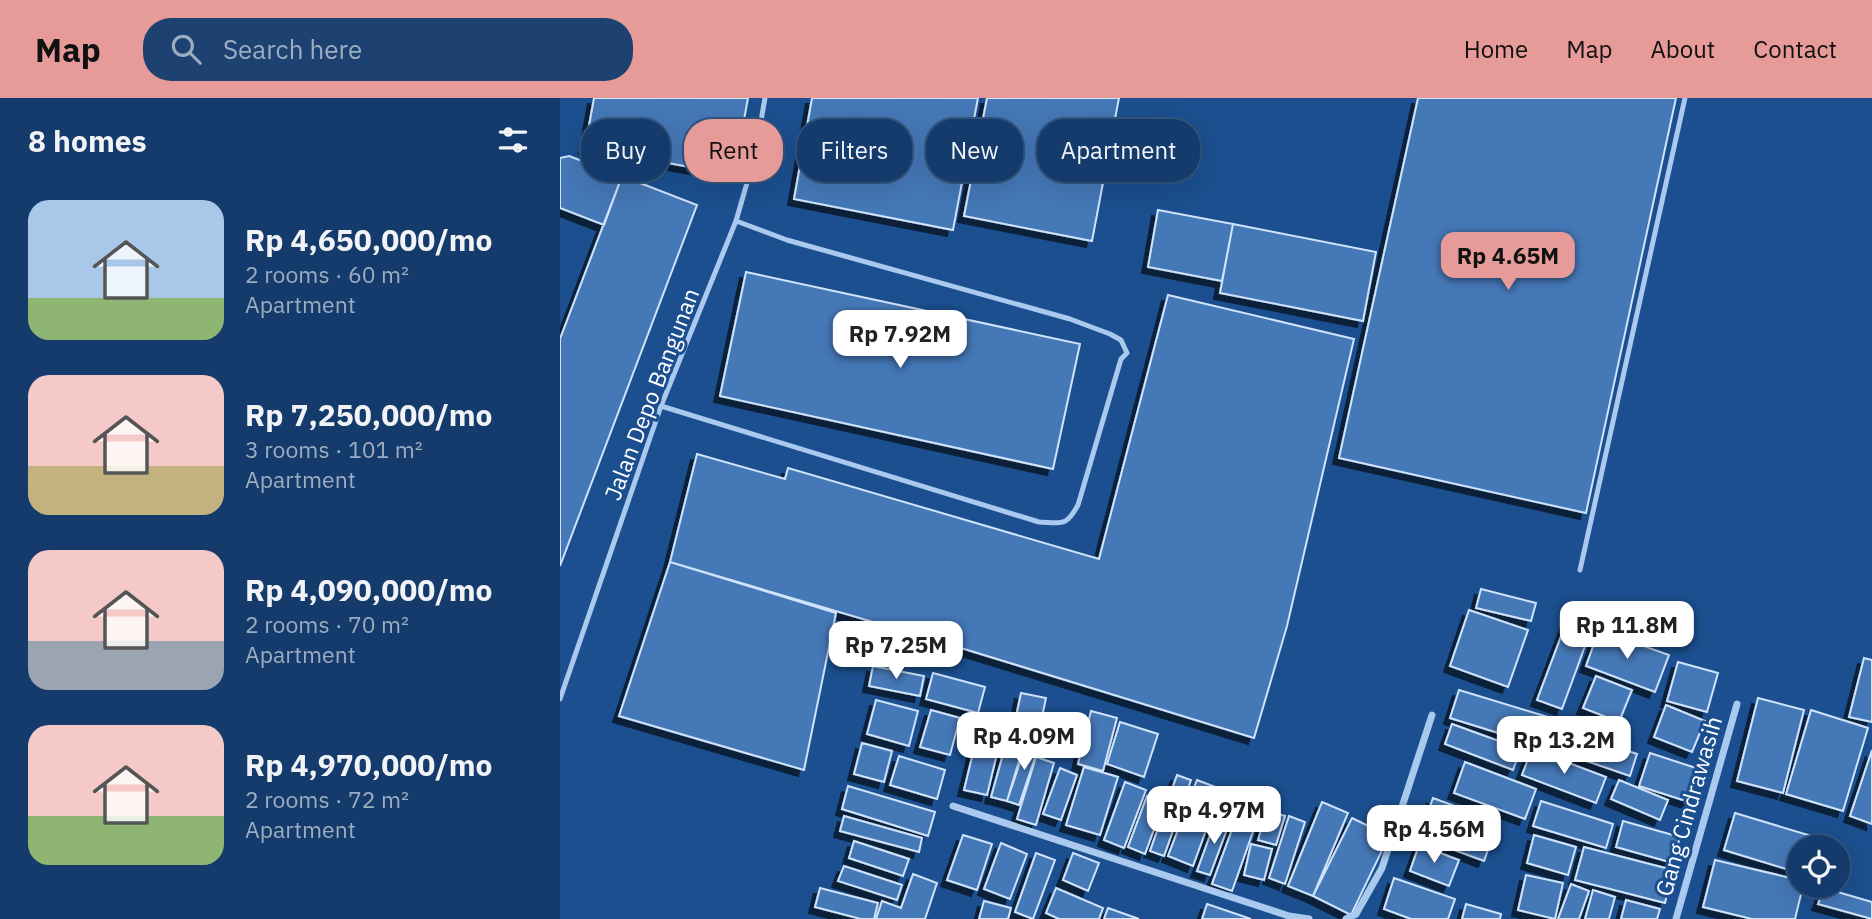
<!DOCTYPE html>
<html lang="en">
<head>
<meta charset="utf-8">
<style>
  body { margin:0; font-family:"IBM Plex Sans",sans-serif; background:#1d4271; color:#f1f3f6; height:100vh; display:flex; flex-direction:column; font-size:26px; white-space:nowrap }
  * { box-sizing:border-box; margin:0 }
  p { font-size:23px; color:#9dadc1 }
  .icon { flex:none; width:38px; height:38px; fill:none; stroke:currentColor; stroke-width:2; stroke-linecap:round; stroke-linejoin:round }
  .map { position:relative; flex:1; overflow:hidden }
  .panel { display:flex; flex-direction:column; background:#143b6b; width:560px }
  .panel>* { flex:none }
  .banner { position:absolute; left:21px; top:21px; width:665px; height:63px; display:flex; gap:14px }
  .tools { position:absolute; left:1227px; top:737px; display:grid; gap:14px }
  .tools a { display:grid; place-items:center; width:63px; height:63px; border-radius:50%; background:#143b6b; box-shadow:0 7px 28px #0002,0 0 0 2px #33557e; font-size:35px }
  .price { position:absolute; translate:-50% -60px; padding:0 16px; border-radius:14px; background:#fff; color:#222; font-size:23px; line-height:46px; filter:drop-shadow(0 2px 4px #0008) }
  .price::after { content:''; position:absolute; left:50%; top:42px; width:21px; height:16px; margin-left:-10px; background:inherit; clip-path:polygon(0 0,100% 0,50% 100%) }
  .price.selected { background:#e69b98; color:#111 }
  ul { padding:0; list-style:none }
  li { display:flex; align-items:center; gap:21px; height:175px; padding:0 28px }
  li span { display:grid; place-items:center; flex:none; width:196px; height:140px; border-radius:21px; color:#555 }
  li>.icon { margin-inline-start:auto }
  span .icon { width:84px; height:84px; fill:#fffc; stroke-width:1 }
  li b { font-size:30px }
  h2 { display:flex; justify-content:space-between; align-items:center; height:84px; padding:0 28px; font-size:30px }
  .pill { padding:0 24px; border-radius:28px; background:#143b6b; box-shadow:0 7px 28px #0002,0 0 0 2px #33557e; font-size:24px; line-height:63px }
  .pill.selected { background:#e69b98; color:#111 }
  header { display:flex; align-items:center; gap:42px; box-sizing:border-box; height:98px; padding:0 35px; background:#e69b98; color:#111 }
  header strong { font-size:33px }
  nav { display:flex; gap:38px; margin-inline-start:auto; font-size:24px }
  .search { width:490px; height:63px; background:#1d4271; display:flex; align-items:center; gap:18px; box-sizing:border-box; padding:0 24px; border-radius:28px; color:#9dadc1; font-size:26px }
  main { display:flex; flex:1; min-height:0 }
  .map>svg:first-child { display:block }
  .building { fill:#4478b7; stroke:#cfe3fa; stroke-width:2; filter:url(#shadow) }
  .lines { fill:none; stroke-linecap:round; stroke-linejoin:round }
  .service { stroke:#a9c9ee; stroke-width:5 }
  .minor { stroke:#a9c9ee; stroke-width:7 }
  .labels { text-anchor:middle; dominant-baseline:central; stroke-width:6; stroke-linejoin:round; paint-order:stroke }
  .street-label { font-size:23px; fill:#fff; stroke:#1b4f8f }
</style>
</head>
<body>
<header>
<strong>Map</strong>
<div class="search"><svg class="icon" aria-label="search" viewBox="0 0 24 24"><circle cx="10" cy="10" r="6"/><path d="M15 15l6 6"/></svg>Search here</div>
<nav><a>Home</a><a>Map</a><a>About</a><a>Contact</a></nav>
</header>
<main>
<section class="panel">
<h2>8 homes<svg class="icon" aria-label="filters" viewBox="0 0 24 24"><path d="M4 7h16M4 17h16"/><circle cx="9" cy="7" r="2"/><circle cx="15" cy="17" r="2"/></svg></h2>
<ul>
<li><span style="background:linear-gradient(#a9c7e8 70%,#8fb573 0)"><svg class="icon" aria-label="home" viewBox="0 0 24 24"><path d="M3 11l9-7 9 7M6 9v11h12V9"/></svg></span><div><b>Rp 4,650,000/mo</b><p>2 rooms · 60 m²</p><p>Apartment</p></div></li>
<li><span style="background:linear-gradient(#f6c9c9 65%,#c2b280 0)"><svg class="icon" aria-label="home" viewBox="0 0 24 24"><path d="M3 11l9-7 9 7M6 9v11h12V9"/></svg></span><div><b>Rp 7,250,000/mo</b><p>3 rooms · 101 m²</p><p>Apartment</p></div></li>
<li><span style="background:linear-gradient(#f6c9c9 65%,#9aa5b1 0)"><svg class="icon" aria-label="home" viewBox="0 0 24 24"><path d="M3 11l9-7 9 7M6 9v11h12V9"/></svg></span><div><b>Rp 4,090,000/mo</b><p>2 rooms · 70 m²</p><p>Apartment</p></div></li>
<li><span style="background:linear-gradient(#f6c9c9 65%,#8fb573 0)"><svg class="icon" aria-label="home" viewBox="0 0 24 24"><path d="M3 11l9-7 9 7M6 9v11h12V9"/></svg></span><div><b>Rp 4,970,000/mo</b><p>2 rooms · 72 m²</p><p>Apartment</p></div></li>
</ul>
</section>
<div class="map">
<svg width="1312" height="821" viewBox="0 0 1312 821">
  <defs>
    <filter id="shadow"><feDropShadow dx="-6" dy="6" stdDeviation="0" flood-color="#0009"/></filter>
  </defs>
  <rect width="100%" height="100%" fill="#1b4f8f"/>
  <path class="building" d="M34 0H188L174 77 25 50Z
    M252 0H418L393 132 234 101Z
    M427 0H559L532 143 404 118Z
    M858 0H1116L1026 415 779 360Z
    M9 58 62 78 44 127 0 110V60Z
    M62 78 137 107 0 468V241Z
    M598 112 673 126 662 183 588 169Z
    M673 126 816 154 803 223 660 195Z
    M186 174 520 246 493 371 160 298Z
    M608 197 794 241 727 528 694 640 401 550 110 464 137 356 225 381 228 370 539 461Z
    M110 464 276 515 244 672 59 618Z
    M921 491 976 505 971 523 916 510Z
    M909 512 968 532 948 589 890 568Z
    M1008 520 1032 529 1002 611 977 602Z
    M1039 532 1109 557 1095 594 1026 568Z
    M1304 560 1312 562V624L1289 619Z
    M1118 564 1158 575 1147 614 1107 603Z
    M313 568 364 578 360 598 309 588Z
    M373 575 425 589 418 615 366 601Z
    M1036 578 1072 592 1059 624 1023 610Z
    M899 592 1011 626 1003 655 890 620Z
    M461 595 486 600 479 633 454 628Z
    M1198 600 1244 612 1223 695 1177 683Z
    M316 602 358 613 349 648 307 636Z
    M1106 607 1145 623 1132 654 1094 639Z
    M371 612 400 620 390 657 360 649Z
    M1251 612 1308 630 1283 713 1226 696Z
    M531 613 557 620 543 673 518 666Z
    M560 624 598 636 584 679 547 666Z
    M892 626 961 651 953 672 885 646Z
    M419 630 442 635 427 697 404 692Z
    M449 635 466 639 447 703 431 699Z
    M1016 636 1077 656 1070 678 1009 657Z
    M468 641 480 645 459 707 447 703Z
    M302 645 332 653 324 684 294 676Z
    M972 651 1046 679 1036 705 962 677Z
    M1312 652V726L1290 718Z
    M1090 655 1139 671 1129 704 1079 688Z
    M339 658 385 672 377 701 330 687Z
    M476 659 494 665 476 727 457 721Z
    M905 664 976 691 965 721 894 695Z
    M524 669 558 679 540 737 506 727Z
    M500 670 517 677 501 722 483 716Z
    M617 677 631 682 604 758 590 753Z
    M637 682 661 691 633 768 608 758Z
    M1059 682 1108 702 1100 722 1051 701Z
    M565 684 586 692 564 750 544 742Z
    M288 688 375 714 368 738 282 711Z
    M662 696 678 701 673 717 657 712Z
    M587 698 604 704 585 756 568 749Z
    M873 700 938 724 924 763 859 739Z
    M981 703 1053 726 1046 750 973 728Z
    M762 704 788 715 753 798 728 788Z
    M681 707 700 714 672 793 652 786Z
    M707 713 725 718 716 747 698 742Z
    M1175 715 1258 740 1255 749H1239V775L1164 752Z
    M284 718 362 740 359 754 280 733Z
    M657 718 670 723 650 777 637 773Z
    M729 718 745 724 725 786 709 780Z
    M792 720 829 738 791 817 753 798Z
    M1063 723 1120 739 1113 765 1056 749Z
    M403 737 432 746 417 792 387 782Z
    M974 737 1016 749 1008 777 967 765Z
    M294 743 349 761 343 778 289 760Z
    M441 745 467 756 450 801 424 791Z
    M691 746 712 751 704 782 684 777Z
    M859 747 899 762 889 788 850 773Z
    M1024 749 1113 772 1105 805 1015 782Z
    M476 755 495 762 473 821 455 814Z
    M513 755 539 765 528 793 503 782Z
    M1155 762 1239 782V788H1243L1235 821H1192L1143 809Z
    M284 768 342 787 337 802 278 783Z
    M353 776 377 785 365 821H316L322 803 341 810Z
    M966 777 1003 785 995 821 958 812Z
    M834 780 895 801 888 821H851L824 811Z
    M1011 786 1029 793 1019 821H998Z
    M260 790 318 805 314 821H301L255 809Z
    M496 790 543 810 539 821H499L486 815Z
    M1264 790 1312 804V821L1258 806Z
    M1033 792 1055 799 1049 821H1025Z
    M1066 802 1100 811 1097 821H1061Z
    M424 803 451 810 448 821H419Z
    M647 806 691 821H642Z
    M906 806 941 816 940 821H902Z
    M548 810 579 821H544Z"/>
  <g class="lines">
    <path class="service" d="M101 308 479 424C502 425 506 429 518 407L561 261 567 255 561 242 550 236 510 221 227 142 176 123
      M1020 472 1125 0
      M0 601 101 308 176 123 195 57 205 0"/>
    <path class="minor" d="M393 708 729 818V821
      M729 818 749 821
      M786 821 796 816 822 770 872 617
      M1116 821 1177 606"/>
  </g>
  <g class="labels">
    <g class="street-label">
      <text transform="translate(91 296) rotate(-69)">Jalan Depo Bangunan</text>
      <text transform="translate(1128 708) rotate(-74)">Gang Cindrawasih</text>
    </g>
  </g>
</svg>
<div class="tools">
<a><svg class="icon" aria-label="locate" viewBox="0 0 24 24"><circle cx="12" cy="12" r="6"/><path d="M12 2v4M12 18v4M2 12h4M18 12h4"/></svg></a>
</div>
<b class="price selected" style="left:948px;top:194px">Rp 4.65M</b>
<b class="price" style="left:340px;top:272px">Rp 7.92M</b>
<b class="price" style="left:1067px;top:563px">Rp 11.8M</b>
<b class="price" style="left:336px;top:583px">Rp 7.25M</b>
<b class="price" style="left:464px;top:674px">Rp 4.09M</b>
<b class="price" style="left:1004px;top:678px">Rp 13.2M</b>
<b class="price" style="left:654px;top:748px">Rp 4.97M</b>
<b class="price" style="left:874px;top:767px">Rp 4.56M</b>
<div class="banner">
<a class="pill">Buy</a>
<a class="pill selected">Rent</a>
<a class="pill">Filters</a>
<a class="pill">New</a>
<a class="pill">Apartment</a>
</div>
</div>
</main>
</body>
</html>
